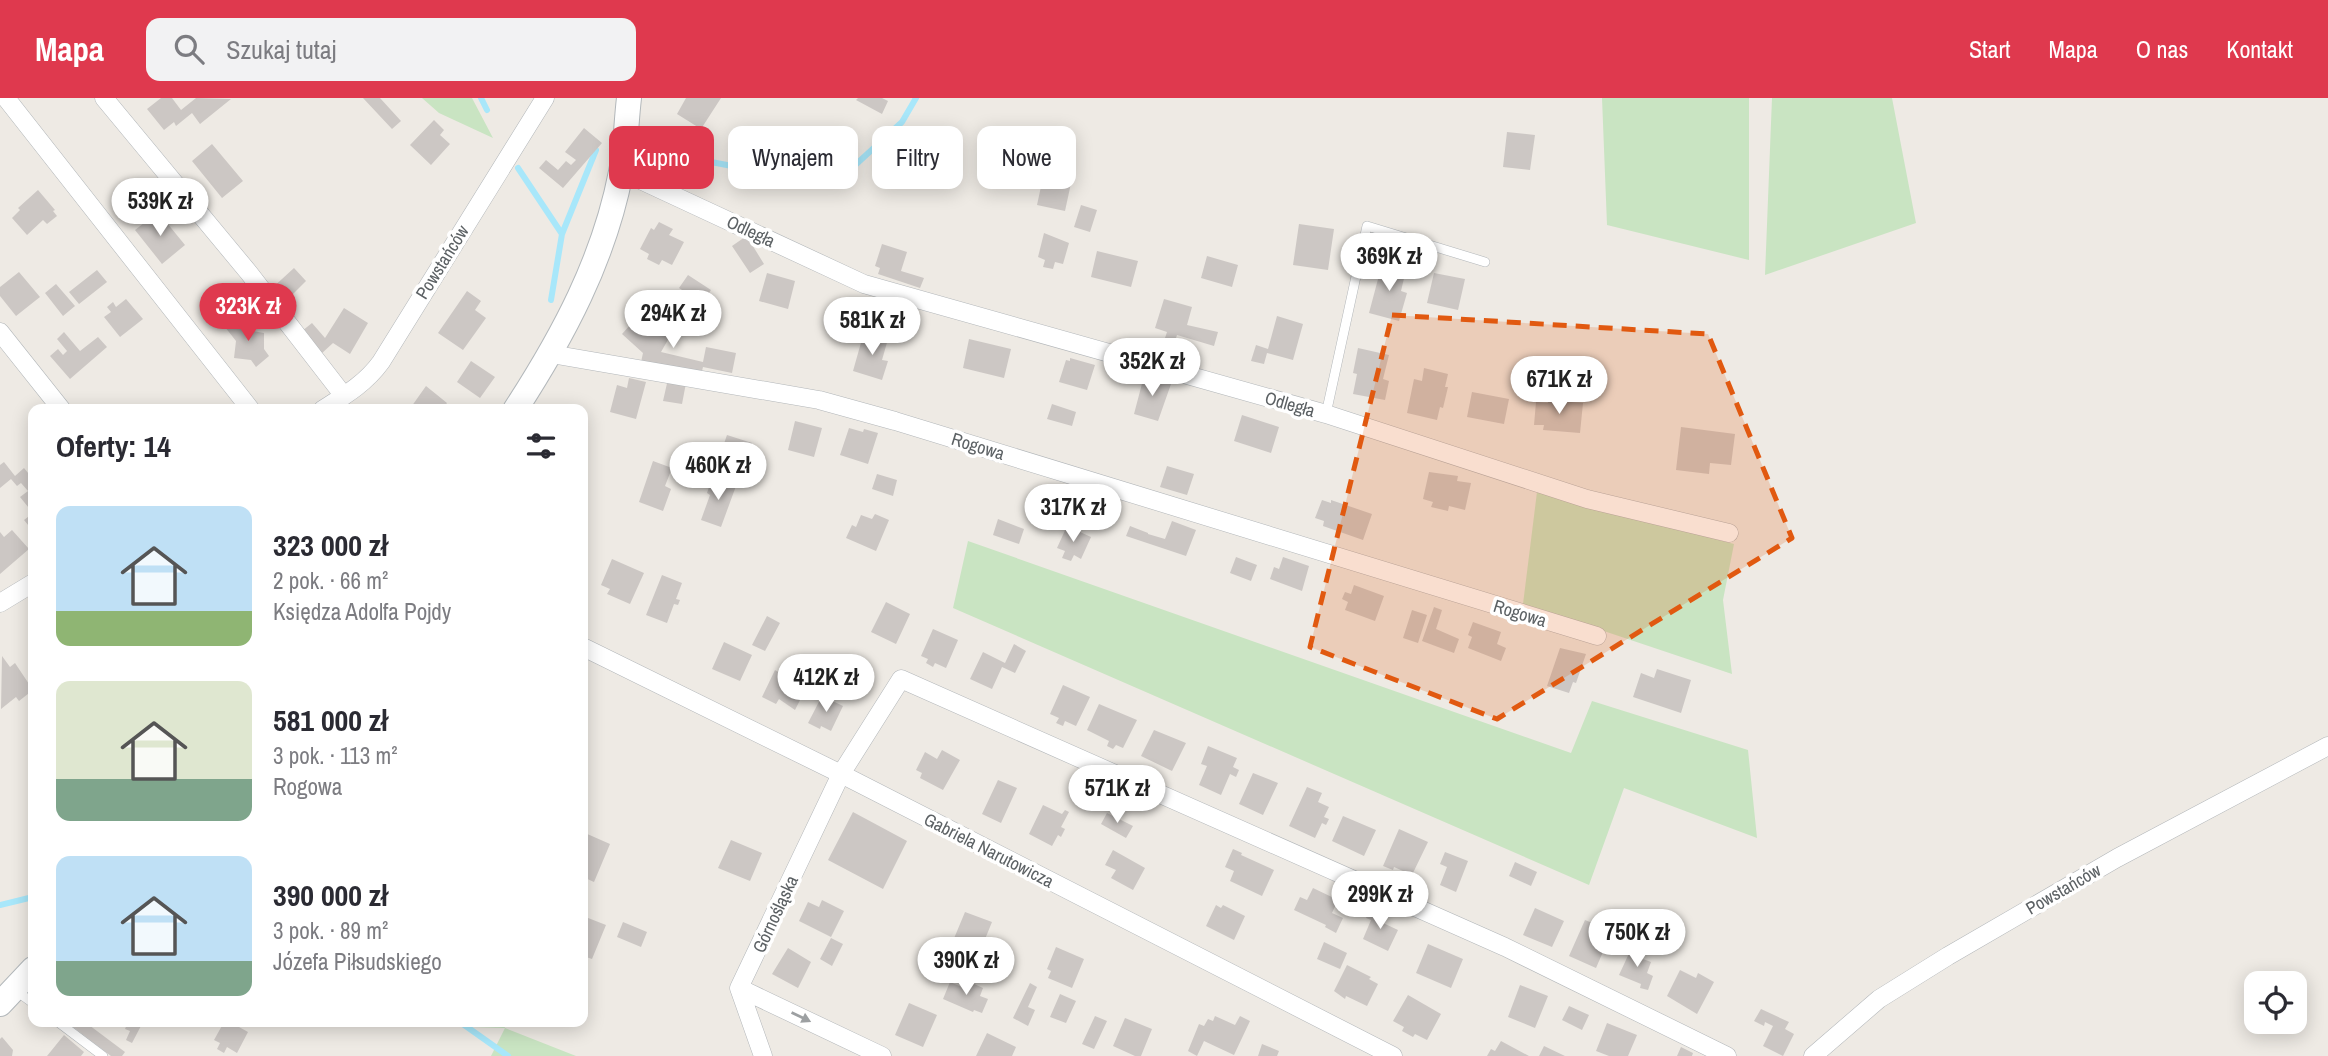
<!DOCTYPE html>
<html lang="pl">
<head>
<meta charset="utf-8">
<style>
  body { margin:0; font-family:"Archivo Narrow",sans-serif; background:#f2f2f3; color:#2b2b33; height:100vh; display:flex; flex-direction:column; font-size:26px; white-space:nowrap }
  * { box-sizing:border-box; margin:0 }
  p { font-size:23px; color:#7c7c81 }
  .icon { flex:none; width:38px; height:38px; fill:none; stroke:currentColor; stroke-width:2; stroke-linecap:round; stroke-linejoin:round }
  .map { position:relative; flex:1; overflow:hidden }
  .details { position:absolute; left:28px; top:306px; width:560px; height:623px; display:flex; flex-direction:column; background:#fff; border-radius:14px; box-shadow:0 4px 18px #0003 }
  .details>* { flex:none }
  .banner { position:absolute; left:609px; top:28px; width:665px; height:63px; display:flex; gap:14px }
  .controls { position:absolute; left:2244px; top:873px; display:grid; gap:14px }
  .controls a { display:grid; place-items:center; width:63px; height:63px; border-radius:14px; background:#fff; box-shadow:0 4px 18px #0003; font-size:35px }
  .price { position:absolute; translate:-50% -60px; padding:0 16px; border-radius:24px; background:#fff; color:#222; font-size:23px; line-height:46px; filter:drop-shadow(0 2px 4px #0008) }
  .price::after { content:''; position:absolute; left:50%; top:42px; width:21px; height:16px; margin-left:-10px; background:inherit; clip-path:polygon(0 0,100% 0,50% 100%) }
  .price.selected { background:#df394e; color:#fff }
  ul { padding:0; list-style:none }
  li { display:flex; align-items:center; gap:21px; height:175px; padding:0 28px }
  li span { display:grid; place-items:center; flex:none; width:196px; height:140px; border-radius:14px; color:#555 }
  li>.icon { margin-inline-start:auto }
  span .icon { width:84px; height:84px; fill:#fffc; stroke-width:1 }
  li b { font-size:30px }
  h2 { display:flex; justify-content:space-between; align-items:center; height:84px; padding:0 28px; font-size:30px }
  .tag { padding:0 24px; border-radius:14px; background:#fff; box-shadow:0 4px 18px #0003; font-size:24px; line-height:63px }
  .tag.selected { background:#df394e; color:#fff }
  header { display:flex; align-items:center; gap:42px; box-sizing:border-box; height:98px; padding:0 35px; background:#df394e; color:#fff }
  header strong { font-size:33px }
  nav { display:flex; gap:38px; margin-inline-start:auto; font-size:24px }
  .search { width:490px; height:63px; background:#f2f2f3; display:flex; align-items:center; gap:18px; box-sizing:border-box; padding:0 24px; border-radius:14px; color:#7c7c81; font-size:26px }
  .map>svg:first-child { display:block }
  .green { fill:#c9e4c2 }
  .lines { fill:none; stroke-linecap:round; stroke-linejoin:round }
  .stream { stroke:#a8e7fa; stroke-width:6 }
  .building { fill:#ccc7c4 }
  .lane-casing { stroke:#b2b6b9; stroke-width:10 }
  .street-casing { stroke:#b2b6b9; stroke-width:19 }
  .secondary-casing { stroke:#b3b8bb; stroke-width:26 }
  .lane { stroke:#fff; stroke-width:9 }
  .street { stroke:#fff; stroke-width:18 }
  .secondary { stroke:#fff; stroke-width:24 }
  .oneway { fill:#9da0a2 }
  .marked { fill:#e15910; fill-opacity:0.2; stroke:#e15910; stroke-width:5; stroke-dasharray:14 9; stroke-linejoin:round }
  .labels { text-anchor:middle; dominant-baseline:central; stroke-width:7; stroke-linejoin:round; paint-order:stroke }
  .street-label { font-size:18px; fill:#5c6164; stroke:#fff }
</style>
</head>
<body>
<header>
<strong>Mapa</strong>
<div class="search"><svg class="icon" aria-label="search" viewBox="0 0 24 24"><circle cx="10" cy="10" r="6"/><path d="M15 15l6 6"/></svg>Szukaj tutaj</div>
<nav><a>Start</a><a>Mapa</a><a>O nas</a><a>Kontakt</a></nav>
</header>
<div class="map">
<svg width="2328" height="958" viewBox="0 0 2328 958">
  <rect width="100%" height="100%" fill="#eeeae4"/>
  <path class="green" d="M422 0H472L493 40 439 15Z
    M1602 0H1749V162L1607 127Z
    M1772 0H1892L1916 125 1765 177Z
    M1537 394 1734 446 1723 502 1732 576 1523 506Z
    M968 443 1571 655 1592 603 1748 652 1757 740 1624 690 1589 787 953 510Z
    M433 924H503L505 930 576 958H491L505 930 440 928Z"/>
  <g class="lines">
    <path class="stream" d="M481 0 487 12
      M638 50 779 77 839 82 902 24 916 0
      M518 70 562 136 551 202
      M562 136 596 52
      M0 807 33 799
      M460 924 508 958"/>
  </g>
  <path class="building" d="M161 0H172L181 12 196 0 231 1 200 26 192 15 176 28 174 24 164 32 147 11Z
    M363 0H380L401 23 392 31Z
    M686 0H721L701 31 677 16Z
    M858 0H882L888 3 882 16 856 2Z
    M434 22 444 32 440 37 450 46 431 67 410 47Z
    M584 30 602 45 563 90 539 70 546 62 558 72 566 63 571 67 576 62 565 54Z
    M1507 34 1535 37 1530 72 1503 69Z
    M212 46 243 83 222 100 192 63Z
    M1045 70 1073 76 1065 113 1037 107Z
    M38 92 55 112 53 113 57 118 47 126 43 122 27 137 12 120 20 112 18 110Z
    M1081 107 1097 112 1090 134 1074 129Z
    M158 114 185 147 162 166 135 132Z
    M659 124 673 131 669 137 684 144 672 167 662 162 659 167 647 161 649 156 640 151 651 130 654 132Z
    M1299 126 1334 131 1328 172 1293 167Z
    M1044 135 1069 145 1063 166 1055 164 1053 171 1043 169 1045 162 1038 159Z
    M745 139 751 145 764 166 750 175 732 148Z
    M882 146 907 154 901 173 924 180 920 190 878 176 880 170 875 168Z
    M1097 153 1138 163 1131 189 1091 179Z
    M1207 158 1238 167 1232 189 1201 180Z
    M1382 166 1406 172 1401 193 1407 195 1399 223 1369 215Z
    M294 170 306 183 283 206 270 192Z
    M97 172 107 184 79 206 69 194Z
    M19 174 40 199 16 218 0 198V189Z
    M767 175 795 183 788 211 759 203Z
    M1434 175 1465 181 1458 212 1427 205Z
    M688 177 711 192 702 205 679 190Z
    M56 186 75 208 63 218 45 195Z
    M467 193 481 203 475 212 486 220 463 252 438 235Z
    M126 201 143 221 120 239 104 219 111 214 107 209 113 204 116 209Z
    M1164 201 1192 209 1187 227 1218 234 1214 248 1177 237 1175 243 1165 240 1167 234 1155 230Z
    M344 210 368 225 350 256 333 245 321 256 302 233 312 225 325 240Z
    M641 215 669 240 661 254 703 264 706 249 736 255 732 275 703 269 701 277 641 264 643 255 622 236Z
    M1277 218 1303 226 1293 262 1267 255 1264 266 1251 263 1256 247 1268 251Z
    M238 219 247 232 264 235V251L269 258 256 269 251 262 234 260 236 243 225 229Z
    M64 234 80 253 98 239 107 249 70 281 50 258 58 251 63 257 67 253 57 241Z
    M864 234 888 241 882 262 888 263 882 282 853 273Z
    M969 241 1011 251 1004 280 963 270Z
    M1358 250 1389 257 1383 281 1389 283 1385 302 1353 296 1357 276 1353 275Z
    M1070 260 1095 267 1087 292 1059 284 1066 262 1070 263Z
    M471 263 495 279 480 300 457 284Z
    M1424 270 1448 276 1445 289H1448L1443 310 1440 309 1437 322 1407 315 1414 281 1422 283Z
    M1144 278 1171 286 1158 323 1134 316Z
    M629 280 646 284 636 321 610 314 617 287 627 290Z
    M668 281 686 285 682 306 663 303Z
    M426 288 447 305 442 312H409Z
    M1472 294 1509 301 1504 326 1467 319Z
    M1548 302 1583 305 1580 335 1543 332 1544 327H1534L1536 304 1548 305Z
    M1052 306 1076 314 1072 328 1047 321Z
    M1242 317 1279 329 1271 355 1234 343Z
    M795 323 822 330 814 359 788 352Z
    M1681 329 1735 336 1731 367 1710 365 1709 376 1676 372Z
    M849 330 863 334 864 331 878 335 868 366 840 357Z
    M727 337 752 345 748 357 757 360 751 375 718 363Z
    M653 363 672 370 665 388 671 391 663 413 639 404Z
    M4 364 15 378 24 370 33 381V433L24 422 33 415 20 399 28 393 21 385 17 388 11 381 0 390V367Z
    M1167 368 1194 376 1187 397 1160 389Z
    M1429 374 1458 378 1457 383 1471 385 1465 412 1449 408 1448 413 1431 409 1433 404 1423 401Z
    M877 376 897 382 893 398 872 391Z
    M712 380 736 388 721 429 701 422 710 397 707 395Z
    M1322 402 1331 405V402L1372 416 1363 442 1323 428 1324 423 1315 420Z
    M875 416 889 422 876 453 846 440 852 427 856 429 861 417 872 421Z
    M998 421 1024 431 1019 446 993 437Z
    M1172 423 1196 432 1186 458 1126 438 1130 428 1148 435V436L1165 441Z
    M1067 428 1091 439 1081 461 1074 457 1071 463 1062 460 1065 453 1057 450Z
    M12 432 29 451 0 476V434L4 439Z
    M1236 459 1257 467 1251 483 1230 475Z
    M1283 459 1309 468 1302 493 1270 481 1274 469 1279 471Z
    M612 461 644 475 630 506 607 496 610 491 601 487Z
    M662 477 682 485 676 501 680 502 678 507 674 506 667 525 646 517Z
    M1354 487 1384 498 1375 523 1345 512 1348 504 1342 501 1345 494 1351 496Z
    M886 504 910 516 896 546 871 534Z
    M1434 509 1442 512 1436 531 1459 541 1454 555 1422 543Z
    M1412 512 1427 517 1418 545 1403 540Z
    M767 518 780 525 765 553 752 547Z
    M1473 524 1501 534 1497 546 1506 550 1501 563 1468 550 1472 539 1468 537Z
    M933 531 958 542 946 570 935 565 933 569 926 565 928 561 921 558Z
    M724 544 752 557 740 583 712 571Z
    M1014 546 1026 553 1015 575 1002 569 992 591 970 581 983 554 1005 565Z
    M1560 550 1586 556 1576 585 1573 584 1569 595 1547 588Z
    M2 558 10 569 15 565 33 592 19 603 16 599 1 611Z
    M786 571 806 581 797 600 800 602 795 612 779 601 776 606 762 599 775 572 783 577Z
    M1657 571 1691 582 1681 615 1633 599 1641 575 1654 580Z
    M1063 587 1090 599 1076 628 1065 623 1063 628 1056 625 1059 620 1050 616Z
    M822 598 843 608 831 633 821 628 820 631 808 625Z
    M1099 606 1137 622 1123 650 1116 647 1113 651 1107 648 1109 643 1087 632Z
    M1154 632 1186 645 1172 673 1141 658Z
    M1208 648 1237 660 1233 669 1239 672 1236 679 1230 676 1221 697 1199 687 1207 668 1201 666Z
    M942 652 960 662 943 692 920 680 922 675 916 672 925 654 937 661Z
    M1253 675 1278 685 1263 717 1239 706Z
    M998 682 1017 690 1001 725 982 716Z
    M1307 689 1322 695 1318 704 1329 709 1324 719 1329 721 1326 727 1322 725 1315 740 1289 728Z
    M1043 707 1062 716 1065 712 1069 714 1061 729 1065 731 1061 739 1058 737 1052 748 1029 736Z
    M853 714 907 743 883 791 828 762Z
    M1107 715 1133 728 1126 740 1101 726Z
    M1343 718 1376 732 1364 758 1332 743Z
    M1399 731 1428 744 1412 777 1394 769 1393 772 1383 768Z
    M585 735 610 746 594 784 583 779V740Z
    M731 742 762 755 750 783 718 770Z
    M1233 751 1242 755 1241 757 1274 772 1262 798 1230 783 1234 773 1225 769Z
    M1113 752 1145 770 1133 792 1111 780 1116 772 1105 767Z
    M1445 754 1468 763 1456 794 1440 787 1447 769 1440 766Z
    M1515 764 1537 774 1531 788 1509 778Z
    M1313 790 1338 802 1332 815 1343 820 1336 835 1325 829 1326 827 1294 812 1300 799 1307 802Z
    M822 802 844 813 831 839 799 823 808 804 819 809Z
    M1216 807 1221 810 1223 807 1245 818 1234 842 1206 828Z
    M1371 810 1387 817 1383 825 1398 832 1388 853 1363 841 1371 822 1366 820Z
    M1535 810 1564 823 1552 849 1523 837Z
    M965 814 992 824 981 851 965 845 956 866 945 862Z
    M583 818 606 827 592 861 583 858Z
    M1585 822 1612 833 1596 870 1569 858Z
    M623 824 647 834 641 849 617 839Z
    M831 840 843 846 832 868 820 861Z
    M1324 844 1347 855 1340 871 1317 861Z
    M1428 846 1463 861 1451 890 1416 875Z
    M1056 849 1084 861 1072 890 1048 880 1051 873 1047 871Z
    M1632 849 1645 855 1643 861 1651 864 1647 875 1653 878 1648 892 1640 890 1641 886 1619 877Z
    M788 850 811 864 798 890 772 876Z
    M1347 867 1371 879 1369 881 1378 886 1367 908 1346 898 1345 901 1334 893Z
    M1680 872 1696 880 1698 875 1714 884 1697 916 1667 898Z
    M950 884 969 892 972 885 983 890 980 898 988 901 982 915 974 912 973 914 943 901Z
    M1030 885 1037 889 1028 909 1035 912 1028 928 1013 920Z
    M1520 887 1548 898 1535 930 1508 919Z
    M1060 896 1076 903 1066 925 1050 919Z
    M1408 897 1441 916 1427 942 1415 936 1413 939 1402 933 1404 929 1393 923Z
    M909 905 937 917 923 949 895 937Z
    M1569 908 1589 917 1582 932 1562 922Z
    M1761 911 1789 924 1785 931 1794 936 1783 958 1763 948 1773 928 1765 924 1764 928 1754 923Z
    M1095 918 1107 923 1094 951 1082 946Z
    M1215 918 1235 927 1240 918 1250 923 1234 957 1204 943 1197 958 1188 953 1199 926 1204 928 1208 921 1213 923Z
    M1125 920 1152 931 1141 958H1135L1113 948Z
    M69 924H85L125 954 122 958H111L73 929 74 928Z
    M128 924H143L132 945 126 942 130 933 125 931Z
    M224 924H230L248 934 237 955 227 949 224 955 217 951 220 945 214 942Z
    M1607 925 1637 937 1628 958H1609L1596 953Z
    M987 935 1016 949 1012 958H976Z
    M64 937 84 954 81 958H47Z
    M2 939 13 952 12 958H0V941Z
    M1501 943 1529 958H1487L1491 951 1495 953Z
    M1262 946 1279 953 1277 958H1258Z
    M1544 948 1565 958H1539Z
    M1681 949 1693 955 1692 958H1677Z"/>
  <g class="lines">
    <defs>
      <path id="lane" d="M1326 316 1367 128 1485 164
        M15 892 33 905
        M58 924 103 958"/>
      <path id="street" d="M6 0 251 312
        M104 0 249 175 344 298
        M621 73 864 186 1326 316 1587 401 1729 435
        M0 234 62 312
        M551 256 819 302 895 323 1597 538
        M322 312C344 298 365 286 381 264L545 0
        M0 505 33 485
        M583 549 841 676 1393 958
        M739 890 882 958
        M763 958 739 890 841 676 901 581 1505 849 1727 958
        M1813 958 1879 901 1948 858 2117 760 2328 648"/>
      <path id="secondary" d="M515 312C563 238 604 162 621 74 626 50 626 25 629 0
        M0 906 33 871"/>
    </defs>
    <use href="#lane" class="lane-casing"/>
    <use href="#street" class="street-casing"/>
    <use href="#secondary" class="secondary-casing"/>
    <use href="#lane" class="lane"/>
    <use href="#street" class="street"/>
    <use href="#secondary" class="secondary"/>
  </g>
  <defs><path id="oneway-solid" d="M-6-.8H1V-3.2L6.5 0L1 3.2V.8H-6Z" transform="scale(1.75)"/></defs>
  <use class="oneway" href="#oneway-solid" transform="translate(801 919) rotate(26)"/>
  <path class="marked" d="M1392 217 1708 236 1792 440 1497 621 1310 549Z"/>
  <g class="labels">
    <g class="street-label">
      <text transform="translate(751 133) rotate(25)">Odległa</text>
      <text transform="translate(442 164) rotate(-58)">Powstańców</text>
      <text transform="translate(1290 306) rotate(16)">Odległa</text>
      <text transform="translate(978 348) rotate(17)">Rogowa</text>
      <text transform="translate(1520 515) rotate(17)">Rogowa</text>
      <text transform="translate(989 752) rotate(27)">Gabriela Narutowicza</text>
      <text transform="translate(2063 791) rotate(-30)">Powstańców</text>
      <text transform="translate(775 816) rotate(-65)">Górnośląska</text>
    </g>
  </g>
</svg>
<div class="controls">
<a><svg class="icon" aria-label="locate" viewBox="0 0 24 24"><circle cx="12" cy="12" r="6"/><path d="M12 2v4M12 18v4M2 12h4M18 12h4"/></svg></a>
</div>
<b class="price" style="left:160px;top:140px">539K zł</b>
<b class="price" style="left:1389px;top:195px">369K zł</b>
<b class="price selected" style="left:248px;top:245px">323K zł</b>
<b class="price" style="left:673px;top:252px">294K zł</b>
<b class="price" style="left:872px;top:259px">581K zł</b>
<b class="price" style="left:1152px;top:300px">352K zł</b>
<b class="price" style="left:1559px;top:318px">671K zł</b>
<b class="price" style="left:718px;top:404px">460K zł</b>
<b class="price" style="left:1073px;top:446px">317K zł</b>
<b class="price" style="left:826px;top:616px">412K zł</b>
<b class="price" style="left:1117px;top:727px">571K zł</b>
<b class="price" style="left:1380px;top:833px">299K zł</b>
<b class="price" style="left:1637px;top:871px">750K zł</b>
<b class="price" style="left:966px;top:899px">390K zł</b>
<div class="banner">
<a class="tag selected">Kupno</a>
<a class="tag">Wynajem</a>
<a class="tag">Filtry</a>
<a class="tag">Nowe</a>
</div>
<section class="details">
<h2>Oferty: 14<svg class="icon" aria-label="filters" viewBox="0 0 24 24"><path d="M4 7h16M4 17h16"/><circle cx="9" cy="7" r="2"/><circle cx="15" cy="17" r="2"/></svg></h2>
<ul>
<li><span style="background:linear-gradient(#bfe0f5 75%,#8fb573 0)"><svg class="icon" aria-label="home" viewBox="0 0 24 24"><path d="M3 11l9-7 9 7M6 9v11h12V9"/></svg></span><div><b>323 000 zł</b><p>2 pok. · 66 m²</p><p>Księdza Adolfa Pojdy</p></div></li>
<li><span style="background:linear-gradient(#dfe7d0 70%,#7fa58c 0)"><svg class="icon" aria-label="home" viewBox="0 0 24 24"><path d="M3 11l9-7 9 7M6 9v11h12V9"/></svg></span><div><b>581 000 zł</b><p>3 pok. · 113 m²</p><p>Rogowa</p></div></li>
<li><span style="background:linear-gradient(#bfe0f5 75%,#7fa58c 0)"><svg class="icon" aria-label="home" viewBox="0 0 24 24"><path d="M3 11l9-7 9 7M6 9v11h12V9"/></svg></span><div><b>390 000 zł</b><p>3 pok. · 89 m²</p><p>Józefa Piłsudskiego</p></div></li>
</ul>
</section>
</div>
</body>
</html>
